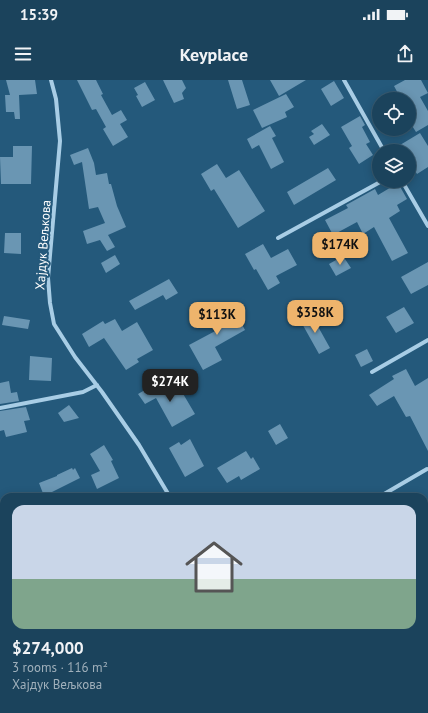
<!DOCTYPE html>
<html lang="en">
<head>
<meta charset="utf-8">
<style>
  body { margin:0; font-family:"PT Sans",sans-serif; background:#244a62; color:#f1f3f6; height:100vh; display:flex; flex-direction:column; font-size:15px; white-space:nowrap }
  * { box-sizing:border-box; margin:0 }
  p { font-size:13px; color:#a0b0bb }
  .icon { flex:none; width:22px; height:22px; fill:none; stroke:currentColor; stroke-width:2; stroke-linecap:round; stroke-linejoin:round }
  .map { position:relative; flex:1; overflow:hidden }
  .panel { position:absolute; left:0px; top:413px; width:428px; height:220px; display:flex; flex-direction:column; background:#1b435c; border-radius:12px 12px 0 0; box-shadow:0 2px 10px #0003,0 0 0 1px #395c72 }
  .panel>* { flex:none }
  .controls { position:absolute; left:372px; top:12px; display:grid; gap:8px }
  .controls a { display:grid; place-items:center; width:44px; height:44px; border-radius:50%; background:#1b435c; box-shadow:0 2px 10px #0003,0 0 0 1px #395c72; font-size:20px }
  .price { position:absolute; translate:-50% -34px; padding:0 9px; border-radius:8px; background:#eeb46c; color:#111; font-size:13px; line-height:26px; filter:drop-shadow(0 1px 2px #0008) }
  .price::after { content:''; position:absolute; left:50%; top:24px; width:12px; height:9px; margin-left:-6px; background:inherit; clip-path:polygon(0 0,100% 0,50% 100%) }
  .price.current { background:#222; color:#fff }
  ul { padding:0; list-style:none }
  li { display:grid; align-content:center; gap:8px; height:212px; padding:0 12px }
  li span { display:grid; place-items:center; height:124px; border-radius:12px; color:#555 }
  li>.icon { margin-inline-start:auto }
  span .icon { width:72px; height:72px; fill:#fffc; stroke-width:1 }
  li b { font-size:17px }
  .status { display:flex; justify-content:space-between; align-items:center; height:28px; padding:0 20px; background:#1b435c; direction:ltr }
  .status svg { height:11px; fill:currentColor }
  header { display:flex; justify-content:space-between; align-items:center; height:52px; padding:0 12px; background:#1b435c; font-size:18px; font-weight:700 }
  .map>svg:first-child { display:block }
  .building { fill:#6a96b3 }
  .lines { fill:none; stroke-linecap:round; stroke-linejoin:round }
  .street { stroke:#a8cde5; stroke-width:4 }
  .labels { text-anchor:middle; dominant-baseline:central; stroke-width:4; stroke-linejoin:round; paint-order:stroke }
  .street-label { font-size:13px; fill:#fff; stroke:#24597b }
</style>
</head>
<body>
<div class="status"><b>15:39</b><svg viewBox="0 0 49 12"><path d="M0 12V9h3v3zM5 12V6h3v6zM10 12V3h3v9zM15 12V0h3v12zM26 1h20v11H26zM47 4h2v5h-2z"/></svg></div>
<header><svg class="icon" aria-label="menu" viewBox="0 0 24 24"><path d="M4 6h16M4 12h16M4 18h16"/></svg>Keyplace<svg class="icon" aria-label="share" viewBox="0 0 24 24"><path d="M12 15V3M7 8l5-5 5 5M5 13v7h14v-7"/></svg></header>
<div class="map">
<svg width="428" height="633" viewBox="0 0 428 633">
  <rect width="100%" height="100%" fill="#24597b"/>
  <path class="building" d="M6 0H35L37 14 19 15 20 39H15L14 32H6L5 15H10Z
    M77 0H96L103 14 101 15 112 35 121 30 127 40 120 44 128 57 113 66 103 49 106 47 96 29 92 30Z
    M163 0H182L186 8 182 13 184 19 174 23Z
    M228 0H242L250 25 237 29Z
    M270 0H306L279 16Z
    M405 0H421L428 13 420 17 428 31V45L416 52 409 41V19H401L394 6Z
    M334 1 344 18 331 26 321 9Z
    M145 2 155 20 142 27 136 16 138 15 134 8Z
    M286 14 294 27 285 32 287 37 262 48 253 30Z
    M360 36 365 45 362 47 370 62 366 64 373 75 359 84 349 68 352 66 341 47Z
    M322 44 330 55 314 65 309 57 314 54 311 51Z
    M270 46 276 56 272 58 284 82 271 89 259 65 252 69 247 59Z
    M420 53 428 66V87L417 94 409 81V71H390Z
    M13 66H32L31 104H1L0 77H13Z
    M88 68 94 83 96 95 107 93 109 104H111L117 126 126 147 108 155 115 167 107 171 100 160 87 164 83 151 105 143 98 127 89 129 82 82 74 85 70 75Z
    M217 84 226 98 239 90 265 131 238 148 214 109 211 111 201 94Z
    M328 88 336 100 294 125 287 112Z
    M398 103 407 119 397 125 400 131 389 138 408 173 392 181 374 147 363 154 357 142 333 155 325 140 348 128 346 125 375 109 378 115Z
    M5 153H21V174L4 173Z
    M263 164 271 178 288 169 297 185 276 196 280 203 268 210 256 189 254 190 245 174Z
    M115 175 120 184 106 193 101 183Z
    M343 176 351 188 336 196 329 184Z
    M428 182V205L411 214 401 197Z
    M169 199 178 213 166 220 163 215 135 230 129 221Z
    M230 222 245 250 215 267 222 280 203 290 189 265 219 249 210 233Z
    M404 227 414 243 396 253 386 237Z
    M311 234 330 268 319 274 300 240Z
    M4 236 30 240 28 249 2 245Z
    M115 239 122 251 137 242 153 270 137 279 139 282 126 290 104 258 89 267 82 254 103 241 105 244Z
    M367 269 373 281 361 287 355 275Z
    M30 276 52 278 51 301 29 300Z
    M406 289 415 306 428 298V371L410 336 406 337 394 316 377 326 369 315 394 299 392 296Z
    M9 301 11 313 17 312 19 321 0 324V303Z
    M173 301 180 313 182 312 195 334 172 347 156 318 145 324 138 314 150 307 153 312Z
    M69 325 79 338 64 342 58 333Z
    M26 327 30 340 24 341 27 352 6 357 4 350 0 351V331Z
    M280 344 288 358 276 365 268 351Z
    M190 359 204 386 185 397 169 368 179 362 181 365Z
    M104 365 113 380 111 381 119 398 97 409 91 395 100 391 90 374Z
    M246 371 251 379 253 377 260 389 241 400 239 396 227 403 217 388Z
    M72 388 73 390 75 388 80 398 44 416 39 403 57 396V395Z"/>
  <g class="lines">
    <path class="street" d="M51 0 56 19 60 61 48 198 50 223 54 244 75 277 102 312 139 365 170 417
      M344 0 384 71
      M402 101 428 146
      M278 158 382 101
      M372 292 428 260
      M0 328 83 312 97 305
      M379 417 427 389
      M424 444 428 441
      M0 604H4
      M292 629 294 633"/>
  </g>
  <g class="labels">
    <g class="street-label">
      <text transform="translate(43 165) rotate(-86)">Хајдук Вељкова</text>
    </g>
  </g>
</svg>
<div class="controls">
<a><svg class="icon" aria-label="locate" viewBox="0 0 24 24"><circle cx="12" cy="12" r="6"/><path d="M12 2v4M12 18v4M2 12h4M18 12h4"/></svg></a>
<a><svg class="icon" aria-label="layers" viewBox="0 0 24 24"><path d="M12 4l9 5-9 5-9-5zM3 14l9 5 9-5"/></svg></a>
</div>
<b class="price" style="left:340px;top:186px">$174K</b>
<b class="price" style="left:315px;top:254px">$358K</b>
<b class="price" style="left:217px;top:256px">$113K</b>
<b class="price current" style="left:170px;top:323px">$274K</b>
<section class="panel">
<ul>
<li><span style="background:linear-gradient(#c9d6e8 60%,#7fa58c 0)"><svg class="icon" aria-label="home" viewBox="0 0 24 24"><path d="M3 11l9-7 9 7M6 9v11h12V9"/></svg></span><div><b>$274,000</b><p>3 rooms · 116 m²</p><p>Хајдук Вељкова</p></div></li>
</ul>
</section>
</div>
</body>
</html>
